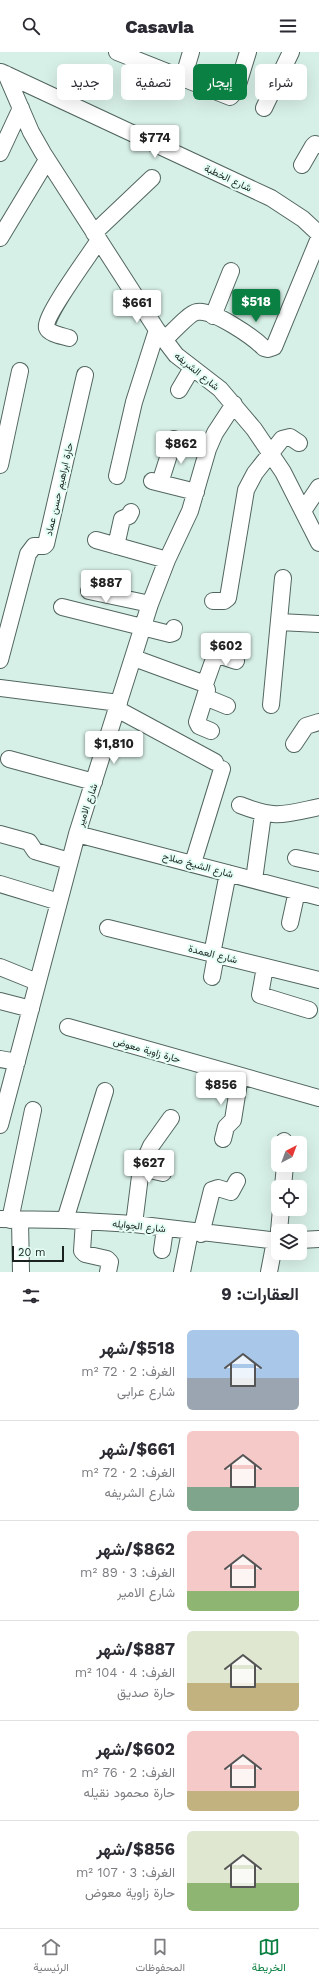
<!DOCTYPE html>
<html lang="ar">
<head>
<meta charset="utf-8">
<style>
  body { margin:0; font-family:"Work Sans",Vazirmatn,sans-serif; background:#f7f7f7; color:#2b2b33; direction:rtl; height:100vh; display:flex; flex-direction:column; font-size:15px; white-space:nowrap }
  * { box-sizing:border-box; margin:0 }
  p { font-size:13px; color:#7c7c81 }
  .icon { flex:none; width:22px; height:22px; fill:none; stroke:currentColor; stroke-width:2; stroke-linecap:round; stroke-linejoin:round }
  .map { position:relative; height:1220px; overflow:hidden; direction:ltr }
  .sheet { display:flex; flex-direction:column; background:#fff; flex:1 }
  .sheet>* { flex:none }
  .guide { position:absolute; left:12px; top:12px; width:295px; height:36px; direction:rtl; display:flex; gap:8px }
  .needle { width:26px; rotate:41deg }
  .buttons { position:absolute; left:271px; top:1084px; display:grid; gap:8px }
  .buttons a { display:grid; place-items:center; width:36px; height:36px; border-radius:6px; background:#fff; box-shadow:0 4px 16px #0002; font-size:20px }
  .scale { position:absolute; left:12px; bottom:10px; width:52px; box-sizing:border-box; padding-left:4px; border:2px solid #19221f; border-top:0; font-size:11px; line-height:14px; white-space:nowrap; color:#19221f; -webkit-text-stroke:3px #e4fdf5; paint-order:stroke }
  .price { position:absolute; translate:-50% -34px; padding:0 9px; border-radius:4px; background:#fff; color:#222; font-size:13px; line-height:26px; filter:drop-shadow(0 1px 2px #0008) }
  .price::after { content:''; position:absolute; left:50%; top:24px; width:12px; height:9px; margin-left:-6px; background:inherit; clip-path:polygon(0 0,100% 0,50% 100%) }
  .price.on { background:#0b8043; color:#fff }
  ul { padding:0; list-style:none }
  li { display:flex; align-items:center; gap:12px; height:100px; padding:0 20px }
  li+li { border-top:1px solid #e1e1e2 }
  li span { display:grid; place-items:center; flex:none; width:112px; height:80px; border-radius:6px; color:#555 }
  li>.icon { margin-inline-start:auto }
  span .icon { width:48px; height:48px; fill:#fffc; stroke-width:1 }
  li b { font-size:17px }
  h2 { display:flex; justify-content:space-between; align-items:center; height:48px; padding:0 20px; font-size:17px }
  .pill { padding:0 14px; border-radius:6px; background:#fff; box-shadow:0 4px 16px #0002; font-size:14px; line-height:36px }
  .pill.on { background:#0b8043; color:#fff }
  header { display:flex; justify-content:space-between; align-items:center; height:52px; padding:0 20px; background:#fff; font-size:18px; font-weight:800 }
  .tab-bar { display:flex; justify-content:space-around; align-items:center; height:56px; border-top:1px solid #e1e1e2; background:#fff; font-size:11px; color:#7c7c81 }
  .tab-bar a { display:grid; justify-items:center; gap:2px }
  .tab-bar .on { color:#0b8043 }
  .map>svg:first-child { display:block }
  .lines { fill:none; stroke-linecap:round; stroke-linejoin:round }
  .minor-casing { stroke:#51665f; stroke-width:18 }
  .minor { stroke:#fff; stroke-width:16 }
  .labels { text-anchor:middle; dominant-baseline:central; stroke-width:4; stroke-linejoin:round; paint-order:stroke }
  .street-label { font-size:10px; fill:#19221f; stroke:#e4fdf5 }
</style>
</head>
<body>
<header><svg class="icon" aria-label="menu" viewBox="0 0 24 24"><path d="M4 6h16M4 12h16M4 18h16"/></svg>Casavia<svg class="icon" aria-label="search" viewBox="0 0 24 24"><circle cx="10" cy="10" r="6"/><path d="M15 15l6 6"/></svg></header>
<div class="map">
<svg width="319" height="1220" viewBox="0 0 319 1220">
  <rect width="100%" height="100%" fill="#d7f0e7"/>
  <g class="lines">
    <defs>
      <path id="minor" d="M117 0 230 45 236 39 248 0
        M1 20 271 146 303 167 319 182
        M6 22 31 80 43 101 157 278 176 303 220 337 254 377 283 420 319 491
        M183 27 191 0
        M264 56 291 0
        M0 101 21 56
        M302 113 313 94 315 92 319 93
        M94 181 152 126
        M0 186 47 108
        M213 264 231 219
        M69 286C63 284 49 282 47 276 43 265 91 201 99 188
        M164 288C171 282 189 261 197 260 213 257 253 285 264 296L268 297 274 295 319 186
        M179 338 192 316
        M0 413 20 319
        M117 424 134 350 157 278
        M152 429 196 440
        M160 431 174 387
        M303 459 319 435
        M96 488 167 508
        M116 494 122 467 129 464 131 460
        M89 539 150 552
        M213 549H224L228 546 246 438 255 421 282 387 290 385 299 391
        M62 555 170 582 173 581 174 576
        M279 570 319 572
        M215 602 236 609
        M134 606 205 632 207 638 197 670 199 674 211 679
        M0 608 28 502 34 494H44L46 492 85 323
        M205 632 220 590
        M0 636 119 651
        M205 645 227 654
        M271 653 283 526
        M117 657 215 710
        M294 692 306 674 319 670
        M9 707 94 730
        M240 753C276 767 282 763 319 755
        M0 782 29 790 35 799 69 809
        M77 782 319 845
        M296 806 319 811
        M193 811 222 717
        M254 828 263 762
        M0 832 59 850
        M290 871 297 839
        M108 876 319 928
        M212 902 228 821
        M0 915 37 930
        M265 915 260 943 309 958
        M212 925 216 903
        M0 949 31 957
        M68 975 319 1046
        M0 1007 17 1010
        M0 1073 77 782 150 552 167 508 190 459 208 397 215 381 234 352
        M223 1087 226 1075 233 1068 240 1024
        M283 1091 284 1089
        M141 1116 163 1121
        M283 1135 285 1113
        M0 1167 65 1168 134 1172 278 1189
        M10 1168 33 1058
        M20 1168 21 1220
        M65 1168 105 1039
        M84 1169 82 1199 85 1202 107 1207 110 1210 108 1220
        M134 1172 141 1116 151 1094 171 1066
        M279 1179 281 1157
        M201 1182 212 1138 218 1136 231 1140 237 1129
        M300 1188 319 1187
        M162 1198 165 1177
        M182 1220 190 1180
        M269 1220 275 1189"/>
    </defs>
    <use href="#minor" class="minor-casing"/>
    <use href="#minor" class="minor"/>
  </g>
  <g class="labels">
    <g class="street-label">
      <text transform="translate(228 126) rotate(25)">شارع الخطبة</text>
      <text transform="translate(197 319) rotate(39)">شارع الشريفه</text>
      <text transform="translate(59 437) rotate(-77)">حارة ابراهيم حسن عماد</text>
      <text transform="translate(87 753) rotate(-71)">شارع الامير</text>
      <text transform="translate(198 813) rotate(15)">شارع الشيخ صلاح</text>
      <text transform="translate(213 902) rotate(14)">شارع العمدة</text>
      <text transform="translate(147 998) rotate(16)">حارة زاوية معوض</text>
      <text transform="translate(139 1174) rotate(6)">شارع الجوايله</text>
    </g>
  </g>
</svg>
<div class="buttons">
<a><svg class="needle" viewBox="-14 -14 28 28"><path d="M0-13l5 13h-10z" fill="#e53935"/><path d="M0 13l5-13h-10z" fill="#7c7c81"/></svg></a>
<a><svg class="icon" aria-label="locate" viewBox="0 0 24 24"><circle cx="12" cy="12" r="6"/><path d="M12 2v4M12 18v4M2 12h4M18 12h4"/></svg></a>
<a><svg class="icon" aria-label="layers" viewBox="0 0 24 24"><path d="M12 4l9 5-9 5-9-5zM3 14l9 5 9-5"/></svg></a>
</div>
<div class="scale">20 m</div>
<b class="price" style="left:155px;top:107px">$774</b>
<b class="price on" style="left:256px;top:271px">$518</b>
<b class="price" style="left:137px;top:272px">$661</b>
<b class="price" style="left:181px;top:413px">$862</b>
<b class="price" style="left:106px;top:552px">$887</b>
<b class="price" style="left:226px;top:615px">$602</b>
<b class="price" style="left:114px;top:713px">$1,810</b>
<b class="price" style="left:221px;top:1054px">$856</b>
<b class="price" style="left:149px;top:1132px">$627</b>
<div class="guide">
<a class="pill">شراء</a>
<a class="pill on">إيجار</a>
<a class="pill">تصفية</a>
<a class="pill">جديد</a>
</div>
</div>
<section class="sheet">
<h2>العقارات: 9<svg class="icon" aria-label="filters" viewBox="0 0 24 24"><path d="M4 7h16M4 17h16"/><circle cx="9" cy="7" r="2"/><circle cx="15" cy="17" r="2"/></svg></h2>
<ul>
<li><span style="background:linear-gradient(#a9c7e8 60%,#9aa5b1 0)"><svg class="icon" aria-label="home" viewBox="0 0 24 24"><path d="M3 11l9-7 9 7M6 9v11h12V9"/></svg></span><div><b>$518/شهر</b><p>الغرف: 2 · 72 m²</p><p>شارع عرابى</p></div></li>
<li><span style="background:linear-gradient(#f6c9c9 70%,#7fa58c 0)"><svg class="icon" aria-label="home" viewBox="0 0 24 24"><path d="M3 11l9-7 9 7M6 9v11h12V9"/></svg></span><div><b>$661/شهر</b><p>الغرف: 2 · 72 m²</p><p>شارع الشريفه</p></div></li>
<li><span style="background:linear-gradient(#f6c9c9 75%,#8fb573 0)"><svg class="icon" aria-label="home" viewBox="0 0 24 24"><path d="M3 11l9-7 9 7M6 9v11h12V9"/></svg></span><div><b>$862/شهر</b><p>الغرف: 3 · 89 m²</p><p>شارع الامير</p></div></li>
<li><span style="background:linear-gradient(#dfe7d0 65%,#c2b280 0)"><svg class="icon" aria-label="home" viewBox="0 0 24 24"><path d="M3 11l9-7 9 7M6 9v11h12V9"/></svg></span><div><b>$887/شهر</b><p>الغرف: 4 · 104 m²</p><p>حارة صديق</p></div></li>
<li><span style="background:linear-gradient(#f6c9c9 75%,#c2b280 0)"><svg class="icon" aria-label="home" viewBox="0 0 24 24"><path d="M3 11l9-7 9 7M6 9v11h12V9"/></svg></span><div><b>$602/شهر</b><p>الغرف: 2 · 76 m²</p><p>حارة محمود نقيله</p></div></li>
<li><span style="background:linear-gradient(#dfe7d0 65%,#8fb573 0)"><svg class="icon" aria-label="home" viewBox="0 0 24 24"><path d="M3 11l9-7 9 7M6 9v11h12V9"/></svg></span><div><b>$856/شهر</b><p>الغرف: 3 · 107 m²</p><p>حارة زاوية معوض</p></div></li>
</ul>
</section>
<nav class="tab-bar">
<a class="on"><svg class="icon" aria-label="map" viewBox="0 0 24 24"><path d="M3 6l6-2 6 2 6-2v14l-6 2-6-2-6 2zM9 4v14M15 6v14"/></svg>الخريطة</a>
<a><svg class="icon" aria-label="saved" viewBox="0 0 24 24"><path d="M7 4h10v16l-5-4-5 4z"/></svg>المحفوظات</a>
<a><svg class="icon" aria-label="home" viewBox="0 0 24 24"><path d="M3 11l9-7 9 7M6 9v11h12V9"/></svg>الرئيسية</a>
</nav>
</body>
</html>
